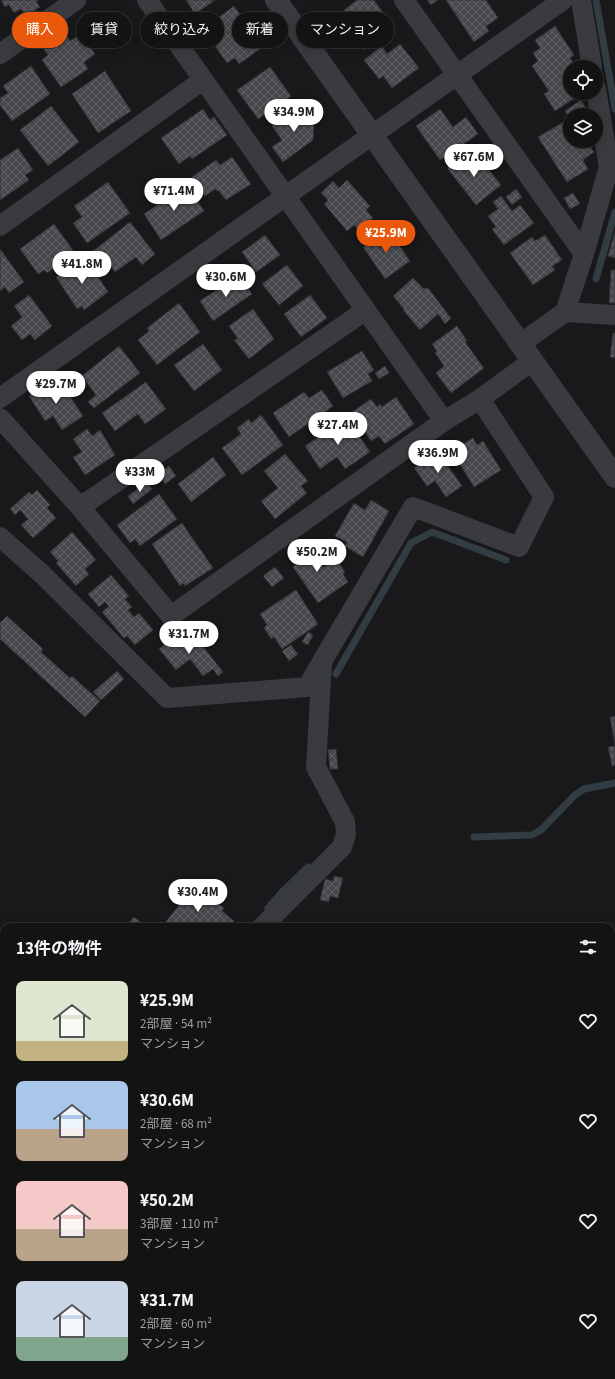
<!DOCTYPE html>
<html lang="ja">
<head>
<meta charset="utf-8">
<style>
  body { margin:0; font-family:"Source Sans 3","Noto Sans JP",sans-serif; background:#202022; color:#f1f3f6; height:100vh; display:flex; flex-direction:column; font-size:15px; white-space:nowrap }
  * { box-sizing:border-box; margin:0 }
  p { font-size:13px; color:#9d9ea0 }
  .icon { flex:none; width:22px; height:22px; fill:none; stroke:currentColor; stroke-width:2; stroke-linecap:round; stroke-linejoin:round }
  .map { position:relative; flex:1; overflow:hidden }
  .side { position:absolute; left:0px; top:923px; width:615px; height:456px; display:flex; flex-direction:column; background:#131314; border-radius:12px 12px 0 0; box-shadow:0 2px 10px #0003,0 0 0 1px #323234 }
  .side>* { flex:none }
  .top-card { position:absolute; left:12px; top:12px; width:400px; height:36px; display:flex; gap:8px }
  .controls { position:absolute; left:563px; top:60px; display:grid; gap:8px }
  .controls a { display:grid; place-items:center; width:40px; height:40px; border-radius:50%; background:#131314; box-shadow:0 2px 10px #0003,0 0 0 1px #323234; font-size:20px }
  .price { position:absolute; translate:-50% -34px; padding:0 9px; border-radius:14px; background:#fff; color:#222; font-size:13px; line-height:26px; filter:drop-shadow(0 1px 2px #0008) }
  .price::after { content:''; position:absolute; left:50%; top:24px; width:12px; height:9px; margin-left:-6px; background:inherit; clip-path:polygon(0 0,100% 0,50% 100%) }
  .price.current { background:#ea580c; color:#fff }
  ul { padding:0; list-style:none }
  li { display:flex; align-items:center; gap:12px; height:100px; padding:0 16px }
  li span { display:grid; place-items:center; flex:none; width:112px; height:80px; border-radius:8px; color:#555 }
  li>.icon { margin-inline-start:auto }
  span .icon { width:48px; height:48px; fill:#fffc; stroke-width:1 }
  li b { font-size:17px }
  h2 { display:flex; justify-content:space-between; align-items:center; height:48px; padding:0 16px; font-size:17px }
  .tag { padding:0 14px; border-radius:18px; background:#131314; box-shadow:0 2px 10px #0003,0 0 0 1px #323234; font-size:14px; line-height:36px }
  .tag.current { background:#ea580c; color:#fff }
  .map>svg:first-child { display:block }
  .water { fill:#323c43 }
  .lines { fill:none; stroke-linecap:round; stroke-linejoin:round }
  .stream { stroke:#323c43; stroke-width:7 }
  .building { fill:url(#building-cross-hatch); stroke:#333336 }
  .minor { stroke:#3a3b3f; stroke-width:20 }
  .tertiary { stroke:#3a3b3f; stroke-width:22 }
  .primary { stroke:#56585e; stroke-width:22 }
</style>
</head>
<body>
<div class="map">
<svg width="615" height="1379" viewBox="0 0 615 1379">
  <defs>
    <pattern id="building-cross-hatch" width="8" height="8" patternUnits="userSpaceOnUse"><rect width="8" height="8" fill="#48494d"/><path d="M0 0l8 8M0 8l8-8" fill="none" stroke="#606165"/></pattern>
  </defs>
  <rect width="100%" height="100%" fill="#19191b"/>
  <path class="water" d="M0 1105 4 1106V1173L0 1172Z
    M615 1122V1186L611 1187V1124Z"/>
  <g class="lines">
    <path class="stream" d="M596 0 615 109
      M596 279 615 212
      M336 674 411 543 432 532 506 560
      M474 837 532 835 541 830 575 795 584 789 615 783
      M268 908 283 891 308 867"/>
  </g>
  <path class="building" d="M1 0H39L36 2 40 7 26 16 21 9 14 13 9 5 5 7Z
    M186 0H215L195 14Z
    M357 0H374L394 28 364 50 355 38 361 33 344 10Z
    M427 0H438L431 5Z
    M446 0H486L498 18 486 26 489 31 474 42Z
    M234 6 241 16 238 18 260 49 239 64 235 58 227 63 203 29Z
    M555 26 574 55 570 58 575 65 570 67V93L581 94 555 111 544 94 549 91 532 66 538 61 533 53 540 48 535 40Z
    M65 33 70 41 81 34 95 54 84 62 88 69 61 87 42 60 48 55 43 48Z
    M400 44 419 68 392 88 383 76 379 79 364 60 382 46 387 54Z
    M31 66 50 94 12 121 0 105V98L8 93 3 86Z
    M270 67 291 96 258 119 237 90Z
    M105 71 131 111 98 133 72 94Z
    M581 100 586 109 578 115H570V118L565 111Z
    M301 105 314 124 313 140 283 162 272 147 282 140 272 126Z
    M51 106 79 142 48 166 20 130Z
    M203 109 210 120 214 117 227 135 192 159 190 156 179 164 161 138Z
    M440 109 453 127 466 117 478 134 440 160 416 126Z
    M567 120 570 124V141H586L594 152 583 160 588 169 567 182 538 137Z
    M485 147 491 154 482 161 476 153Z
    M18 148 33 170 25 175 29 180 0 200V160Z
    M475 152 501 185 476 205 447 168 460 159 462 162Z
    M232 157 251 184 226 200 218 190 217 191 215 189 205 196 192 177 216 160 220 165Z
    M347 180 370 206 366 210 373 218 359 231 354 225 347 231 324 204 328 200 321 193 333 181 339 188Z
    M108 182 130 213 87 243 73 223 82 217 74 206Z
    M187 185 204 211 161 240 144 214Z
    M516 189 522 197 512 205 506 197Z
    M573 193 580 204 570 209 564 198Z
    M501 196 512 211 520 205 534 223 504 245 492 229 496 227 488 216 498 209 493 202Z
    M130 222 155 254 142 265 136 257 115 272 106 260 102 263 93 251Z
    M54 224 75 253 47 273 44 270 38 274 20 249Z
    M388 229 410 261 385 279 363 247Z
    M615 231V258L608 256Z
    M265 235 280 255 256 272 242 252Z
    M545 235 562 260 552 266 555 270 533 285 510 253 532 237 535 241Z
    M0 249 24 282 9 293 5 287 0 291Z
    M86 258 108 292 84 310 82 306 77 309 56 277Z
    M287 265 303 286 279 305 262 284Z
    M611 270H615V303H609Z
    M239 275 252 294 213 321 200 301Z
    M413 278 424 289 428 288 451 318 445 324 438 314 420 330 403 310 404 309 393 296Z
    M29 295 52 326 35 340 30 334 22 340 11 326 22 317 14 306Z
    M310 295 327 318 301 337 284 314Z
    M179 303 200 332 157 365 138 340 149 331 147 328Z
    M253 309 274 339 249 359 234 340 238 339 229 326Z
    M457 326 467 341 465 342 484 368 451 393 436 373 444 366 435 353 437 351 432 344Z
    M613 333H615V358L610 357Z
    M203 344 222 370 194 391 174 365Z
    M119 346 140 373 94 408 88 402 96 395 82 376Z
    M362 351 374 370 368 374 372 381 343 398 327 372Z
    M385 366 389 373 379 379 375 373Z
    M146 382 166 409 145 424 138 414 115 431 102 413Z
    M48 383 52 389 61 383 83 416 62 430 53 416 45 421 29 396Z
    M322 390 333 406 289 437 273 413 304 392 309 398Z
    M396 397 414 424 385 444 379 436 371 441 352 412 371 399 377 407 380 404 382 407Z
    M261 415 283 445 242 475 222 448 241 434 237 428 249 419 251 423Z
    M347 418 370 452 345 469 337 457 320 469 305 446Z
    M87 429 92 436 100 430 115 455 85 475 73 457 82 452 73 439Z
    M473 438 477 445 483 441 501 470 474 487 452 451Z
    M438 452 462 486 446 497 435 481 427 486 414 468Z
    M285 454 308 481 301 486 307 493 275 519 261 501 278 488 264 471Z
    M213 457 226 475 191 502 178 484Z
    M169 466 176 476 165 484 158 474Z
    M147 482 152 489 133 504 128 496Z
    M37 490 50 505 47 508 56 518 33 538 21 525 28 519 20 510 15 515 10 509 29 492 32 495Z
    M159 494 177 519 140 546 135 539 130 543 117 525Z
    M371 500 389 511 363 557 345 546 347 542 335 536 354 503 365 510Z
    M182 523 213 568 185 586 184 583 180 586 152 544Z
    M72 532 96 560 85 569 89 574 76 586 56 563 58 561 50 552Z
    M306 541 324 567 336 558 345 572 343 574 348 582 318 603 293 567 295 565 288 554Z
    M275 567 284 578 272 587 263 576Z
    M111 575 129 596 125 599 132 607 128 610 134 617 139 613 153 630 135 645 127 636 124 638 102 612 109 606 105 602 99 607 88 594Z
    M296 590 318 624 282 649 274 637 271 639 264 628 267 625 260 614Z
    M7 616 43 649 41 652 70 678 72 676 100 701 85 717 0 639V623Z
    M308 632 313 635 308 645 302 642Z
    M177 634 184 643 194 635 223 672 218 676 213 669 203 676 190 659 176 670 159 649Z
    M291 645 298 654 289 661 282 651Z
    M117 671 124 679 101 700 93 692Z
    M615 716V745L610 717Z
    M615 746V765L612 766 608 747Z
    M336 749 338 769H330L328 750Z
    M334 876 343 878 338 898 330 896 329 902 320 900 325 879 333 881Z
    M194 887 208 899 210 897 224 908 222 911 234 921 229 927H156L160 922 164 924Z
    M134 917 146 927H125Z
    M303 923 330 927H303Z
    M4 1311V1360L0 1359V1325Z
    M611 1318 615 1319V1379H569L570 1375H611Z
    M256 1375H285V1379H256Z
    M327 1375V1377L289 1376V1375Z
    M339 1375H381V1378Z
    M490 1375H527L526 1379H493L494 1377Z"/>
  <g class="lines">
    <path class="minor" d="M147 0 444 421
      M404 0 584 254
      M581 0 592 67
      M0 54 76 0
      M0 226 203 80
      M565 312 615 315
      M520 344 565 312 584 254 609 167 596 89
      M0 398 563 0
      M0 418 80 507 171 616 444 421 480 399 532 361
      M80 507 366 310
      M0 537 43 575 167 698 307 687 413 507 519 547 544 497 480 399
      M262 927 342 847 346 834 345 822 316 767 322 664
      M0 1079 4 1080
      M611 1099 615 1098
      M611 1302 615 1303
      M140 1375 141 1379"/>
    <path class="tertiary" d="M276 0 615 477"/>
    <path class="primary" d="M0 1231 4 1233
      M611 1237 615 1235"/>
  </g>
</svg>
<div class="controls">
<a><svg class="icon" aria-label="locate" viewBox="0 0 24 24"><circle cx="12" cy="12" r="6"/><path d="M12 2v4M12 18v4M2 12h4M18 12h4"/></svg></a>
<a><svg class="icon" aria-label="layers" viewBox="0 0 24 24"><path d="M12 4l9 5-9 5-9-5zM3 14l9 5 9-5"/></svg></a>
</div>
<b class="price" style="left:294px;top:133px">¥34.9M</b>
<b class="price" style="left:474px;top:178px">¥67.6M</b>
<b class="price" style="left:174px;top:212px">¥71.4M</b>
<b class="price current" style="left:386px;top:254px">¥25.9M</b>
<b class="price" style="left:82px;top:285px">¥41.8M</b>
<b class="price" style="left:226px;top:298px">¥30.6M</b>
<b class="price" style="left:56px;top:405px">¥29.7M</b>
<b class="price" style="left:338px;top:446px">¥27.4M</b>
<b class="price" style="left:438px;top:474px">¥36.9M</b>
<b class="price" style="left:140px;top:493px">¥33M</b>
<b class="price" style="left:317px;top:573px">¥50.2M</b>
<b class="price" style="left:189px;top:655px">¥31.7M</b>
<b class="price" style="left:198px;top:913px">¥30.4M</b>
<div class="top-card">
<a class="tag current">購入</a>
<a class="tag">賃貸</a>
<a class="tag">絞り込み</a>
<a class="tag">新着</a>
<a class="tag">マンション</a>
</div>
<section class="side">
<h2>13件の物件<svg class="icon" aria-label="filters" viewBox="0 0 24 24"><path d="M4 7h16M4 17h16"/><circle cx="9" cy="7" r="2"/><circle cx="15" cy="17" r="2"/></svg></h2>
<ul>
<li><span style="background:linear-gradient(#dfe7d0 75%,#c2b280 0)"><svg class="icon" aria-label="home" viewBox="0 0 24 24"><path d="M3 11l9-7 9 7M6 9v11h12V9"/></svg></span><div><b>¥25.9M</b><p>2部屋 · 54 m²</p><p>マンション</p></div><svg class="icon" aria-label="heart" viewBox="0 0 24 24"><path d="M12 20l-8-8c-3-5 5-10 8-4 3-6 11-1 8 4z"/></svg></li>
<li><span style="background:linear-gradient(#a9c7e8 60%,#b9a48a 0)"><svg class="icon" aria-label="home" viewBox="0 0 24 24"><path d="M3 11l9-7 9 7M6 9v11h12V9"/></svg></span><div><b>¥30.6M</b><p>2部屋 · 68 m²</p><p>マンション</p></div><svg class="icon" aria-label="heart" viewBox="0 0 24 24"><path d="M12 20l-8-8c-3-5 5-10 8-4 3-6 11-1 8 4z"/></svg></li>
<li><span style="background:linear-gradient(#f6c9c9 60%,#b9a48a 0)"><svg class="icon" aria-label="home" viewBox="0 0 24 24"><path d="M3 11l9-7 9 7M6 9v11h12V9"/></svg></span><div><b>¥50.2M</b><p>3部屋 · 110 m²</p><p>マンション</p></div><svg class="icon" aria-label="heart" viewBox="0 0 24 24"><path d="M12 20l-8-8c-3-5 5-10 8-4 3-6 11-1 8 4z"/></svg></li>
<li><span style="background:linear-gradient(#c9d6e8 70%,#7fa58c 0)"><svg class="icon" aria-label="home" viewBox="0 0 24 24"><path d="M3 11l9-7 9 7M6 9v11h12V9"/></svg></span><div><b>¥31.7M</b><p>2部屋 · 60 m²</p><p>マンション</p></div><svg class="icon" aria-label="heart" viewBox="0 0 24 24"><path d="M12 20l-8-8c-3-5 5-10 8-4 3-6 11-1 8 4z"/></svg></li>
</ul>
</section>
</div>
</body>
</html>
